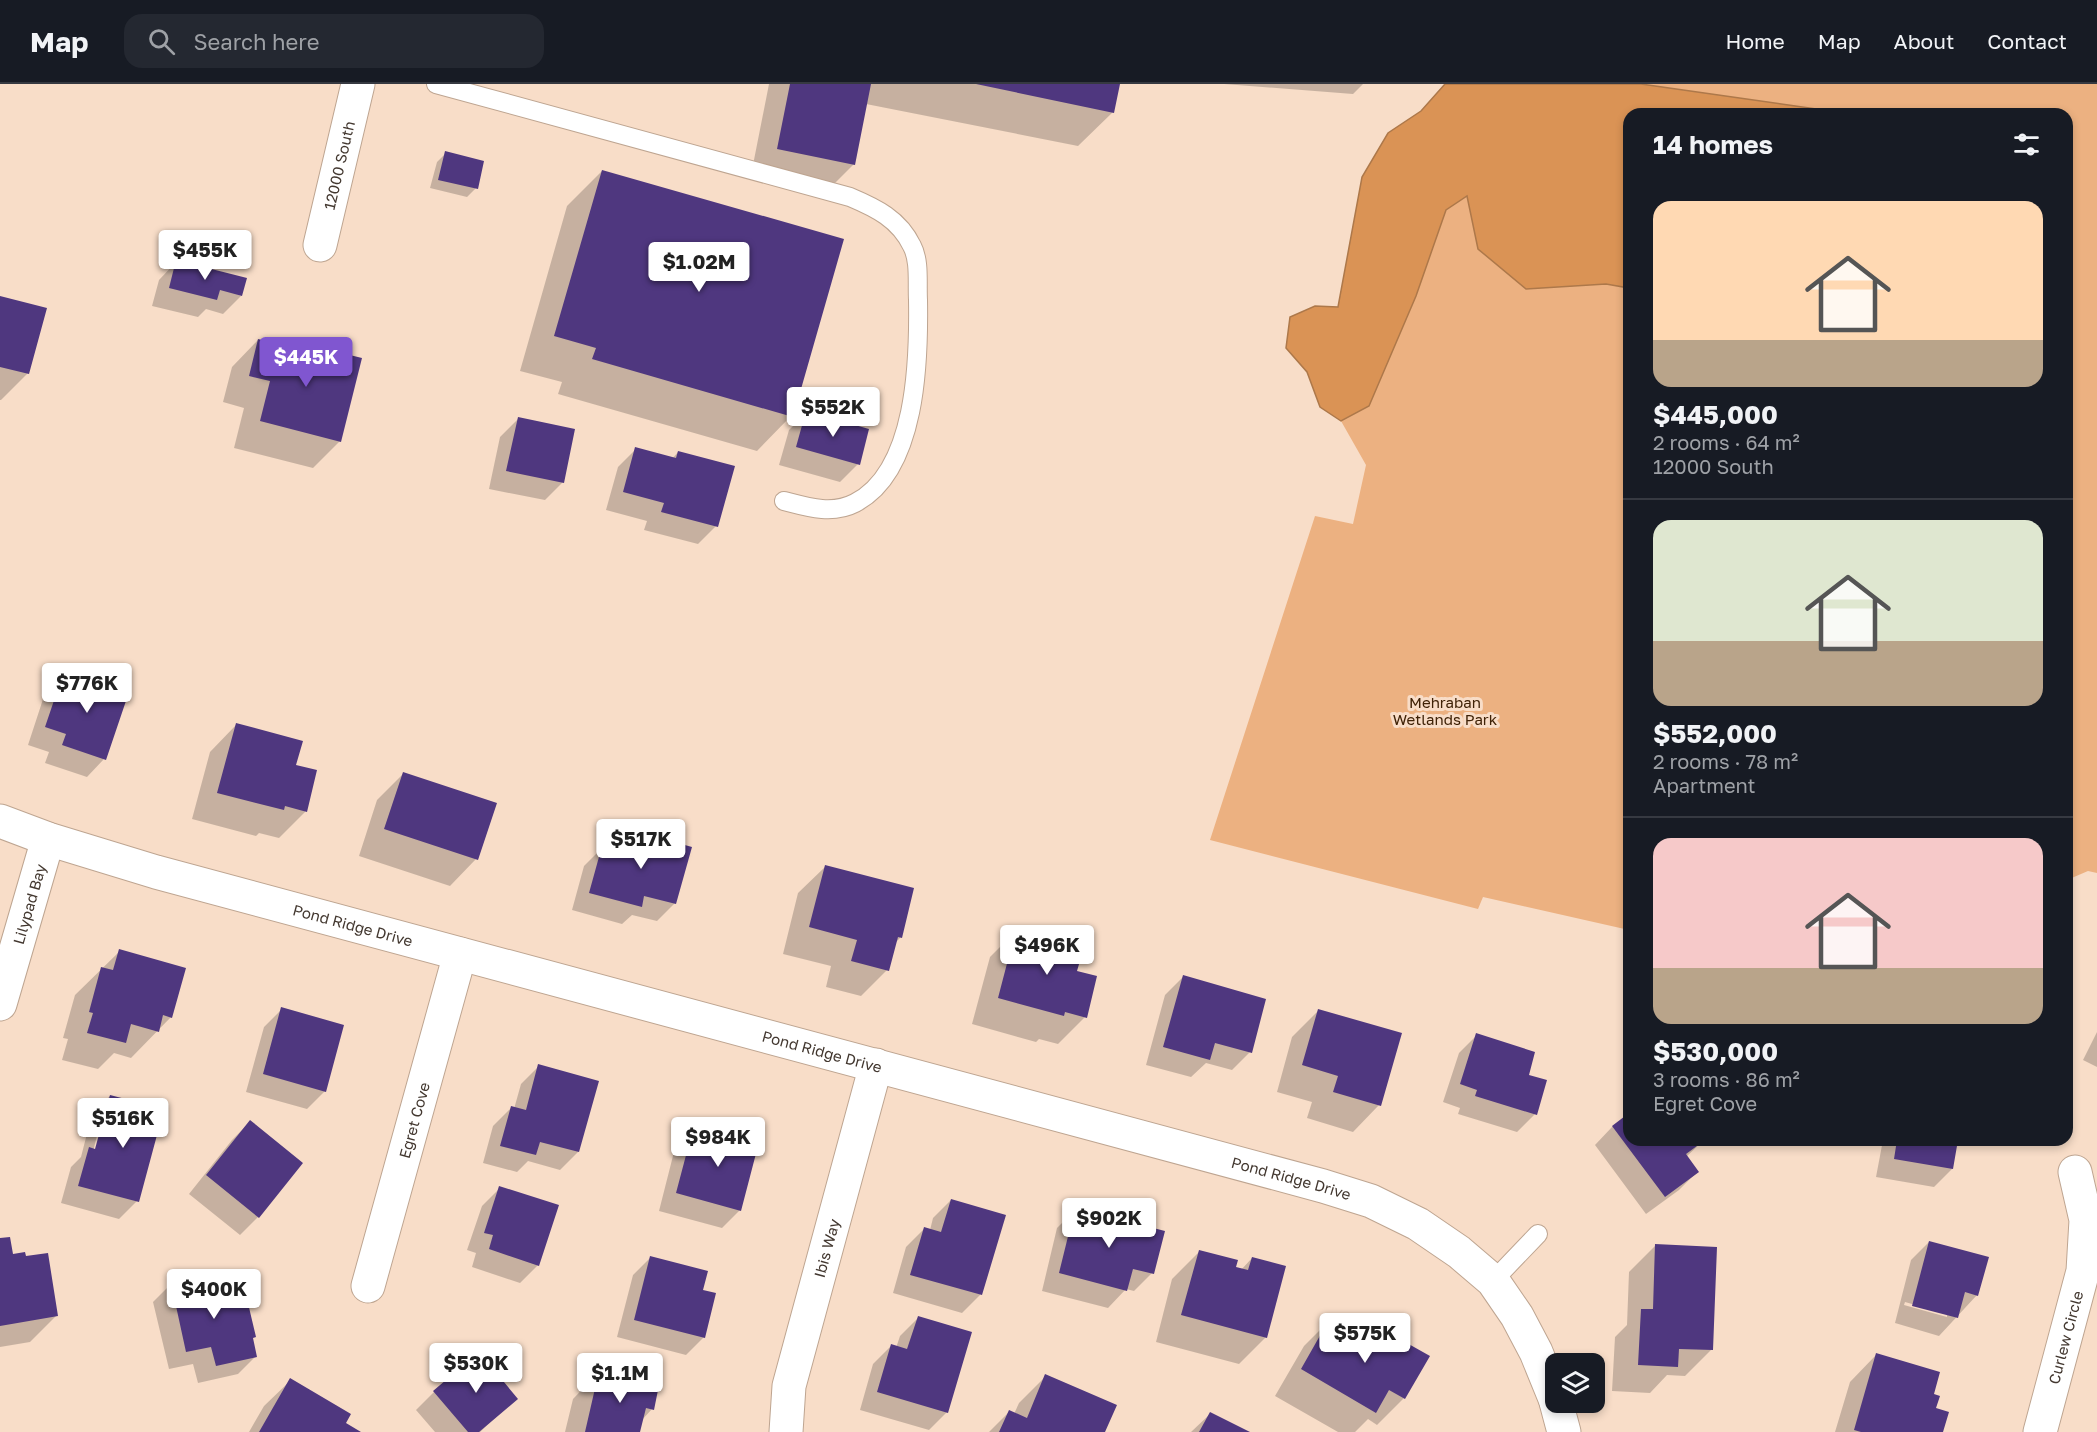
<!DOCTYPE html>
<html lang="en">
<head>
<meta charset="utf-8">
<style>
  body { margin:0; font-family:"Golos Text",sans-serif; background:#242831; color:#f1f3f6; height:100vh; display:flex; flex-direction:column; font-size:22px; white-space:nowrap }
  * { box-sizing:border-box; margin:0 }
  p { font-size:20px; color:#9ea1a6 }
  .icon { flex:none; width:33px; height:33px; fill:none; stroke:currentColor; stroke-width:2; stroke-linecap:round; stroke-linejoin:round }
  .map { position:relative; flex:1; overflow:hidden }
  .details { position:absolute; left:1623px; top:24px; width:450px; height:1038px; display:flex; flex-direction:column; background:#171b24; border-radius:18px; box-shadow:0 3px 9px #0003 }
  .details>* { flex:none }
  .fabs { position:absolute; left:1545px; top:1269px; display:grid; gap:12px }
  .fabs a { display:grid; place-items:center; width:60px; height:60px; border-radius:12px; background:#171b24; box-shadow:0 3px 9px #0003; font-size:30px }
  .price { position:absolute; translate:-50% -51px; padding:0 14px; border-radius:6px; background:#fff; color:#222; font-size:20px; line-height:39px; filter:drop-shadow(0 2px 3px #0008) }
  .price::after { content:''; position:absolute; left:50%; top:36px; width:18px; height:14px; margin-left:-9px; background:inherit; clip-path:polygon(0 0,100% 0,50% 100%) }
  .price.on { background:#8056d0; color:#fff }
  ul { padding:0; list-style:none }
  li { display:grid; align-content:center; gap:12px; height:318px; padding:0 30px }
  li+li { border-top:2px solid #363941 }
  li span { display:grid; place-items:center; height:186px; border-radius:18px; color:#555 }
  li>.icon { margin-inline-start:auto }
  span .icon { width:108px; height:108px; fill:#fffc; stroke-width:1 }
  li b { font-size:26px }
  h2 { display:flex; justify-content:space-between; align-items:center; height:72px; padding:0 30px; font-size:26px }
  header { display:flex; align-items:center; gap:36px; box-sizing:border-box; height:84px; padding:0 30px; background:#171b24; border-bottom:2px solid #363941 }
  header strong { font-size:28px }
  nav { display:flex; gap:33px; margin-inline-start:auto; font-size:21px }
  .search { width:420px; height:54px; background:#242831; display:flex; align-items:center; gap:15px; box-sizing:border-box; padding:0 21px; border-radius:18px; color:#9ea1a6; font-size:22px }
  .map>svg:first-child { display:block }
  .green { fill:#ecb181 }
  .water { fill:#da9355; stroke:#ad784a; stroke-width:1.5 }
  .shadow { fill:#0003; fill-rule:evenodd }
  .building { fill:#4f377f }
  .lines { fill:none; stroke-linecap:round; stroke-linejoin:round }
  .lane-casing { stroke:#bea591; stroke-width:20 }
  .street-casing { stroke:#bea591; stroke-width:35 }
  .lane { stroke:#fff; stroke-width:18 }
  .street { stroke:#fff; stroke-width:33 }
  .labels { text-anchor:middle; dominant-baseline:central; stroke-width:6; stroke-linejoin:round; paint-order:stroke }
  .street-label { font-size:15px; fill:#433830; stroke:#f8ddc8 }
  .park-label { font-size:15px; fill:#3f2207; stroke:#f8ddc8 }
</style>
</head>
<body>
<header>
<strong>Map</strong>
<div class="search"><svg class="icon" aria-label="search" viewBox="0 0 24 24"><circle cx="10" cy="10" r="6"/><path d="M15 15l6 6"/></svg>Search here</div>
<nav><a>Home</a><a>Map</a><a>About</a><a>Contact</a></nav>
</header>
<div class="map">
<svg width="2097" height="1348" viewBox="0 0 2097 1348">
  <rect width="100%" height="100%" fill="#f8ddc8"/>
  <path class="green" d="M1472 0H2097V789L2088 787 2067 796V30H1629V846L1483 813 1478 825 1210 756 1315 432 1353 440 1366 381 1341 337 1369 322Z"/>
  <path class="water" d="M1445 0H1641L1851 30H1629V204L1606 200 1526 205 1478 165 1467 112 1446 126 1416 212 1369 322 1341 337 1320 323 1307 288 1286 264 1290 233 1315 222 1338 223 1362 93 1388 49 1421 27Z"/>
  <path class="shadow" d="M769 0H1118L1113 28 1078 62 866 20 854 80 827 107 751 91Z
    M1224 0H1363L1353 10Z
    M446 69 476 104 467 113 430 104 437 78Z
    M602 87 791 332 757 367 558 310 562 298 520 287 567 122Z
    M176 178 241 212 223 230 206 225 198 233 152 222 159 196Z
    M0 213 28 289 1 316H0Z
    M258 256 316 270 321 265 340 357 313 384 234 364 244 324 223 318 232 283Z
    M807 328 858 380 840 398 779 381 789 346Z
    M518 335 563 398 545 416 489 405 500 353Z
    M636 365 672 375 678 368 716 442 698 460 644 446 647 437 606 426 618 383Z
    M64 588 104 675 87 693 45 679 49 668 28 661 46 606Z
    M236 641 295 682 305 728 279 754 259 749 256 752 192 735 210 668Z
    M403 690 476 775 450 802 359 772 377 716Z
    M627 747 675 819 657 837 632 831 622 840 572 826 584 782 602 764 609 766Z
    M825 783 913 805 900 854 894 860 887 886 861 912 826 903 831 882 783 870 798 809Z
    M1017 846 1075 888 1085 933 1058 960 1039 955 1036 958 972 940 990 873Z
    M120 867 171 933 131 974 114 969 98 985 62 976 68 955 63 954 75 911Z
    M1183 893 1250 968 1232 986 1206 979 1191 993 1146 981 1165 911Z
    M282 925 325 1007 307 1025 246 1008 264 943Z
    M1319 926 1379 1021 1353 1048 1307 1034 1312 1018 1277 1008 1292 953Z
    M2097 948V983L2083 976Z
    M1477 951 1535 1030 1517 1048 1458 1030 1460 1024 1443 1018 1459 969Z
    M539 982 578 1068 560 1086 528 1077 517 1088 483 1079 493 1042 511 1024 514 1025 521 1000Z
    M110 1012 137 1117 119 1135 61 1119 71 1083 81 1073 92 1030ZM102 1031H106L95 1072H92Z
    M1629 1031V1056H1704L1686 1073 1697 1088 1679 1106 1646 1130 1595 1061 1612 1043Z
    M250 1038 258 1133 240 1151 189 1110 232 1056Z
    M694 1042 740 1126 722 1144 659 1127 676 1060Z
    M1883 1056H1957L1952 1085 1934 1103 1876 1093Z
    M500 1104 538 1181 520 1199 472 1183 476 1169 467 1166 482 1122Z
    M951 1116 1004 1132 980 1211 962 1229 893 1209 906 1163 924 1145 930 1146 933 1134Z
    M1075 1126 1152 1189 1134 1207 1126 1205 1108 1224 1042 1207 1057 1144Z
    M0 1156 57 1231 30 1258 0 1263Z
    M1929 1158 1977 1211 1939 1252 1895 1239 1911 1176ZM1905 1218 1947 1230V1233L1904 1221Z
    M1656 1161 1711 1266 1685 1292 1667 1291 1650 1309 1612 1307 1615 1253 1627 1241 1629 1188Z
    M1199 1168 1241 1186 1252 1174 1266 1253 1239 1280 1156 1258 1172 1195Z
    M651 1173 704 1253 686 1271 617 1253 633 1191Z
    M171 1200 231 1221 252 1255 256 1272 238 1290 198 1299 193 1280 169 1285 153 1218Z
    M918 1234 947 1328 929 1346 860 1326 873 1280 891 1262 896 1264 900 1252Z
    M1330 1236 1361 1254 1373 1242 1404 1314 1377 1341 1368 1335 1355 1348H1338L1275 1312 1304 1262Z
    M1876 1271 1932 1311 1942 1348H1835L1850 1298Z
    M599 1288 652 1325 641 1337 639 1348H565L573 1315Z
    M1046 1292 1103 1348H989L1009 1328 1014 1330 1019 1319Z
    M291 1296 343 1340 358 1348H249L264 1322Z
    M434 1308 516 1314 480 1348H435L416 1326Z
    M1210 1330 1247 1348H1191Z"/>
  <path class="building" d="M790 0H871L855 81 777 65Z
    M976 0H1120L1114 29Z
    M445 67 484 77 478 105 438 96Z
    M602 86 844 155 793 333 592 275 596 264 554 252Z
    M176 176 247 194 242 212 220 206 217 216 169 204Z
    M0 212 47 224 29 290 0 283Z
    M258 255 319 270 321 264 362 274 341 358 260 337 270 297 249 292Z
    M806 327 869 345 860 381 796 363Z
    M518 333 575 345 564 399 506 387Z
    M635 363 676 374 678 367 735 382 718 443 661 428 664 419 623 408Z
    M64 587 129 608 106 676 62 661 66 650 45 643Z
    M236 639 303 657 296 681 317 686 307 728 285 722 284 726 217 709Z
    M403 688 497 719 478 776 384 745Z
    M627 745 692 763 676 820 644 812 642 823 589 809 602 762 620 767Z
    M825 781 914 804 902 854 898 853 889 887 851 877 857 856 809 843Z
    M1016 845 1084 863 1077 887 1097 892 1087 934 1065 928 1064 932 998 914Z
    M119 865 186 884 172 934 163 931 159 948 131 940 126 959 87 949 93 929 89 928 101 883 113 886Z
    M1183 891 1266 915 1252 969 1215 959 1210 976 1163 963Z
    M281 923 344 941 326 1008 263 990Z
    M1318 925 1402 949 1381 1022 1333 1008 1338 992 1302 981Z
    M1476 949 1535 968 1529 991 1547 996 1537 1031 1475 1012 1477 1006 1460 1000Z
    M538 980 599 997 579 1068 540 1058 536 1071 500 1062 511 1022 526 1026Z
    M110 1011 164 1025 139 1118 78 1102 89 1063 95 1065Z
    M1629 1029V1056H1705L1686 1070 1699 1088 1665 1113 1612 1042Z
    M250 1036 303 1079 259 1134 206 1091Z
    M694 1041 759 1058 741 1127 676 1109Z
    M1897 1056H1958L1953 1085 1894 1075Z
    M499 1102 559 1121 539 1182 489 1165 493 1151 484 1149Z
    M951 1115 1006 1131 982 1211 910 1191 924 1143 941 1148Z
    M1075 1124 1165 1147 1154 1190 1133 1185 1127 1207 1059 1189Z
    M10 1153 13 1170 25 1168 26 1172 48 1169 58 1232 0 1242V1154Z
    M1929 1157 1989 1173 1978 1212 1965 1208 1958 1234 1912 1222Z
    M1655 1160 1717 1163 1713 1266 1679 1265 1678 1283 1638 1281 1641 1225H1653Z
    M1199 1166 1238 1176 1236 1183 1248 1186 1252 1173 1286 1182 1267 1254 1181 1231Z
    M650 1172 708 1187 703 1206 716 1209 705 1254 634 1236Z
    M217 1188 222 1210 230 1209 232 1219 247 1215 256 1253 253 1254 257 1273 216 1282 211 1263 186 1268 171 1199Z
    M918 1232 972 1248 948 1329 877 1308 891 1260 907 1265Z
    M1330 1234 1365 1254 1373 1240 1430 1272 1405 1315 1389 1306 1376 1329 1301 1285Z
    M479 1268 518 1315 479 1348H468L433 1307Z
    M1876 1269 1940 1288 1934 1310 1940 1312 1936 1324 1949 1328 1943 1348H1861L1854 1346Z
    M599 1287 659 1301 654 1326 646 1324 640 1348H585Z
    M1045 1290 1117 1321 1105 1348H999L1009 1326 1027 1334Z
    M290 1294 351 1330 346 1339 361 1348H259Z
    M1210 1328 1250 1348H1199Z"/>
  <g class="lines">
    <defs>
      <path id="lane" d="M436 0 850 113C876 124 899 135 912 162 920 177 917 199 918 216 919 276 917 387 855 419 832 431 807 423 784 417
        M1493 1197 1538 1150"/>
      <g id="street">
        <path id="s1" d="M320 161 358 0"/>
        <path id="s2" d="M0 737 48 755 156 788 1323 1102 1371 1117 1418 1140 1459 1168 1493 1197 1517 1232 1536 1268 1556 1317"/>
        <path id="s3" d="M0 920 48 755"/>
        <path id="s4" d="M368 1202 460 870"/>
        <path d="M1556 1318 1564 1348"/>
        <path id="s5" d="M786 1348 789 1302 876 981"/>
        <path id="s6" d="M2040 1348 2083 1187 2086 1136 2075 1088"/>
      </g>
    </defs>
    <use href="#lane" class="lane-casing"/>
    <use href="#street" class="street-casing"/>
    <use href="#lane" class="lane"/>
    <use href="#street" class="street"/>
  </g>
  <g class="labels">
    <g class="street-label">
      <text stroke="none"><textPath href="#s1" startOffset="82">12000 South</textPath></text>
      <text stroke="none"><textPath href="#s3" startOffset="104">Lilypad Bay</textPath></text>
      <text stroke="none"><textPath href="#s2" startOffset="368">Pond Ridge Drive</textPath></text>
      <text stroke="none"><textPath href="#s2" startOffset="854">Pond Ridge Drive</textPath></text>
      <text stroke="none"><textPath href="#s4" startOffset="172">Egret Cove</textPath></text>
      <text stroke="none"><textPath href="#s2" startOffset="1340">Pond Ridge Drive</textPath></text>
      <text stroke="none"><textPath href="#s5" startOffset="189">Ibis Way</textPath></text>
      <text stroke="none"><textPath href="#s6" startOffset="98">Curlew Circle</textPath></text>
    </g>
    <g class="park-label">
      <text x="1445" y="618">Mehraban<tspan x="1445" dy="17">Wetlands Park</tspan></text>
    </g>
  </g>
</svg>
<div class="fabs">
<a><svg class="icon" aria-label="layers" viewBox="0 0 24 24"><path d="M12 4l9 5-9 5-9-5zM3 14l9 5 9-5"/></svg></a>
</div>
<b class="price" style="left:205px;top:197px">$455K</b>
<b class="price" style="left:699px;top:209px">$1.02M</b>
<b class="price on" style="left:306px;top:304px">$445K</b>
<b class="price" style="left:833px;top:354px">$552K</b>
<b class="price" style="left:87px;top:630px">$776K</b>
<b class="price" style="left:641px;top:786px">$517K</b>
<b class="price" style="left:1047px;top:892px">$496K</b>
<b class="price" style="left:123px;top:1065px">$516K</b>
<b class="price" style="left:718px;top:1084px">$984K</b>
<b class="price" style="left:1109px;top:1165px">$902K</b>
<b class="price" style="left:214px;top:1236px">$400K</b>
<b class="price" style="left:1365px;top:1280px">$575K</b>
<b class="price" style="left:476px;top:1310px">$530K</b>
<b class="price" style="left:620px;top:1320px">$1.1M</b>
<section class="details">
<h2>14 homes<svg class="icon" aria-label="filters" viewBox="0 0 24 24"><path d="M4 7h16M4 17h16"/><circle cx="9" cy="7" r="2"/><circle cx="15" cy="17" r="2"/></svg></h2>
<ul>
<li><span style="background:linear-gradient(#ffd9b3 75%,#b9a48a 0)"><svg class="icon" aria-label="home" viewBox="0 0 24 24"><path d="M3 11l9-7 9 7M6 9v11h12V9"/></svg></span><div><b>$445,000</b><p>2 rooms · 64 m²</p><p>12000 South</p></div></li>
<li><span style="background:linear-gradient(#dfe7d0 65%,#b9a48a 0)"><svg class="icon" aria-label="home" viewBox="0 0 24 24"><path d="M3 11l9-7 9 7M6 9v11h12V9"/></svg></span><div><b>$552,000</b><p>2 rooms · 78 m²</p><p>Apartment</p></div></li>
<li><span style="background:linear-gradient(#f6c9c9 70%,#b9a48a 0)"><svg class="icon" aria-label="home" viewBox="0 0 24 24"><path d="M3 11l9-7 9 7M6 9v11h12V9"/></svg></span><div><b>$530,000</b><p>3 rooms · 86 m²</p><p>Egret Cove</p></div></li>
</ul>
</section>
</div>
</body>
</html>
